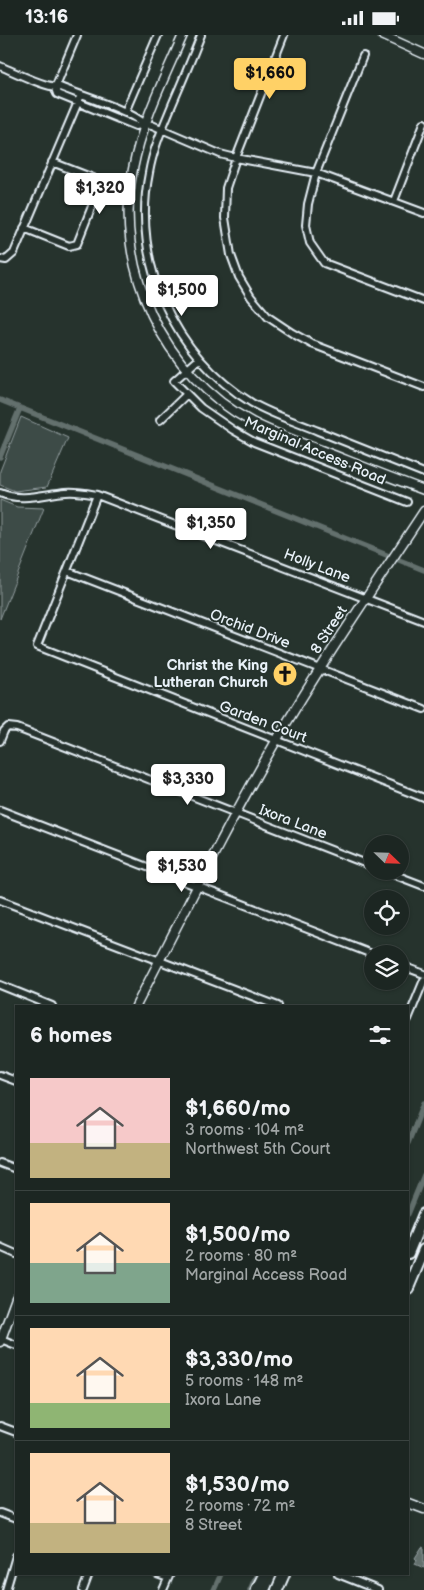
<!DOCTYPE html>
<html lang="en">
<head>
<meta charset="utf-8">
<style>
  body { margin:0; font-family:"Balsamiq Sans",sans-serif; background:#29322f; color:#f1f3f6; height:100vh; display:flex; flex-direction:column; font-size:19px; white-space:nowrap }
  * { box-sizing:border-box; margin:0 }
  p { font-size:16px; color:#a0a5a5 }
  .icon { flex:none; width:28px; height:28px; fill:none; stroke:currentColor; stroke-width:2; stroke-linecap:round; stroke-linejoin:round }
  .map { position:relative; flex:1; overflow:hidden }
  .panel { position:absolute; left:15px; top:970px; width:394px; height:570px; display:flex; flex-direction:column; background:#1c2622; border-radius:0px; box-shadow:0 1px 4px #0004,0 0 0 1px #3a4340 }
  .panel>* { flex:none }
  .needle { width:32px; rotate:113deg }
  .tools { position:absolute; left:364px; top:800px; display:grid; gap:10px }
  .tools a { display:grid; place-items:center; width:45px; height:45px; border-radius:50%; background:#1c2622; box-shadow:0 1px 4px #0004,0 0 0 1px #3a4340; font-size:25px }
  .price { position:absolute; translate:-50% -42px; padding:0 11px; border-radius:5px; background:#fff; color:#222; font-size:16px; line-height:32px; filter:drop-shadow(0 1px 2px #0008) }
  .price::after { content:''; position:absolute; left:50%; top:30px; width:15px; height:11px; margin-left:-8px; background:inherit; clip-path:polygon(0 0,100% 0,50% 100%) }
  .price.on { background:#ffd166; color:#111 }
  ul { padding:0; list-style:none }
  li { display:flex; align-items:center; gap:15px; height:125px; padding:0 15px }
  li+li { border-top:1px solid #3a4340 }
  li span { display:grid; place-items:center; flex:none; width:140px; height:100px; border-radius:0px; color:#555 }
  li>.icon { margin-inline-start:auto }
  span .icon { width:60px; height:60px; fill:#fffc; stroke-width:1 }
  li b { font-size:21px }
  h2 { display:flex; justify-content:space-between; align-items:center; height:60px; padding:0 15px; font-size:21px }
  .status { display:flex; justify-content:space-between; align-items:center; height:35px; padding:0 25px; background:#1c2622; direction:ltr }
  .status svg { height:14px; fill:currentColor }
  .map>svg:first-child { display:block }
  .green { fill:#3e4b47; stroke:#939ea0 }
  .water { fill:#636f6d; stroke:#98a3a5 }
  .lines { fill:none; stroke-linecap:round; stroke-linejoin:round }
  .canal { stroke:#636f6d; stroke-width:5.5 }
  .minor-casing { stroke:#e8f1f8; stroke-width:10 }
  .tertiary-casing { stroke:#e8f1f8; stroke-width:11 }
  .trunk-casing { stroke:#e8f1f8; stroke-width:14 }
  .motorway-casing { stroke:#e8f1f8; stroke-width:15 }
  .minor { stroke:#26332d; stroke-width:6 }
  .tertiary { stroke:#26332d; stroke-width:8 }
  .trunk { stroke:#26332d; stroke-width:10 }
  .motorway { stroke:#26332d; stroke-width:11 }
  .labels { text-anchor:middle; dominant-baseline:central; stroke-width:4; stroke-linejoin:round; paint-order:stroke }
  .street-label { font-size:15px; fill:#e8f1f8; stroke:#26332d }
  .poi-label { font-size:15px; font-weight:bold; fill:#e8f1f8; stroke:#26332d; text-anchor:end }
</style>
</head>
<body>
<div class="status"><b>13:16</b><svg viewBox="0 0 49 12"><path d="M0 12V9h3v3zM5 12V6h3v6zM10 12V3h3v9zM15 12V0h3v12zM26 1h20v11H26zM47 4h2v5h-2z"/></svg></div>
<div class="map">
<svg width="424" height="1555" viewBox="0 0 424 1555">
  <rect width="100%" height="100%" fill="#26332d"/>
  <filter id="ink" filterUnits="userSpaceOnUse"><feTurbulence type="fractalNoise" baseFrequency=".02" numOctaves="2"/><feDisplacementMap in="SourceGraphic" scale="10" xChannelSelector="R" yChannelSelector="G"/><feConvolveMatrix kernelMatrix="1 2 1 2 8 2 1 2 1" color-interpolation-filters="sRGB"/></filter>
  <g filter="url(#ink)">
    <path class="green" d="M21 382 68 403 47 452 15 456 0 450V436Z
      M0 465 17 472 44 473 0 584Z"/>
    <path class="water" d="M422 1512 424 1513V1533L415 1529 417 1525 415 1523Z"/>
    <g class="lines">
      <path class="canal" d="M0 365 424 535
        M0 422 20 373
        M408 1108 424 1068
        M408 1179 424 1140
        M214 1555 221 1539
        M250 1555 257 1539"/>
      <defs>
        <path id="minor" d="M201 0C192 23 182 47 172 70 163 92 153 114 149 138 131 227 174 321 252 368 273 380 296 387 318 396 354 410 389 424 424 438
          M284 0 236 123 226 153 225 183 231 220 239 242 251 262 268 282 292 298 312 309 424 352
          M363 21 316 138 308 169 306 190 310 208 324 228 424 266
          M0 31C12 36 48 54 60 52 82 61 128 74 145 89
          M55 53 57 59 136 91 145 89 152 90 220 119 236 123 316 138 424 178
          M55 53 77 0
          M125 77 158 0
          M394 166 424 88
          M24 193 69 211 77 209 98 156 99 148 93 143 52 127
          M0 224 6 225 14 218 81 60
          M199 324 174 346 201 373 233 395 254 407 407 467
          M160 385 187 359
          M0 458C22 467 43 459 66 457 77 456 86 458 97 460L424 586
          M97 460 37 611 424 763
          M67 536 424 674
          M0 706 4 696 8 692 17 693 372 831
          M0 775 372 919
          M385 836 424 851
          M0 865 278 971
          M400 930 424 939
          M0 950 52 971
          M408 984 424 945
          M0 1040 16 1046
          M0 1128 16 1134
          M0 1212 16 1219
          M1 1304 16 1310
          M0 1391 16 1397
          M0 1478 16 1484
          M157 1539 168 1543
          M338 1539 378 1555
          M6 1555 16 1521
          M83 1555 89 1539
          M163 1555 170 1539"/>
        <path id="tertiary" d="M183 0C164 44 142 87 133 134 113 232 163 340 252 387 273 398 296 406 318 414 354 428 389 442 424 455
          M382 0 424 19
          M136 971C182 882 226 792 276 706 322 627 374 552 424 476
          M0 1307 16 1263
          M408 1468 424 1474"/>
        <path id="trunk" d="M408 1218 424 1179
          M408 1253 424 1215
          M264 1555 271 1539
          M277 1555 284 1539"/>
        <path id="motorway" d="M257 1555 265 1539"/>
      </defs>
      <use href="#minor" class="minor-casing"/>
      <use href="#tertiary" class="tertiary-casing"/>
      <use href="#trunk" class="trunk-casing"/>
      <use href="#motorway" class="motorway-casing"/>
      <use href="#minor" class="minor"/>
      <use href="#tertiary" class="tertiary"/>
      <use href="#trunk" class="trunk"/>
      <use href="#motorway" class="motorway"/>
    </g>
  </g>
  <defs>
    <symbol id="church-disc" viewBox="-11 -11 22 22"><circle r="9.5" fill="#ffd166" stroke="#26332d"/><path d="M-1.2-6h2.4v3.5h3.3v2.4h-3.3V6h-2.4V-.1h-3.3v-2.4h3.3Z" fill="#111"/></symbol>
  </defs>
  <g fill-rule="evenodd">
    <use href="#church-disc" x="271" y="625" width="28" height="28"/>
  </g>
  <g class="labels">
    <g class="street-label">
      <text transform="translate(315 416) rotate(23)">Marginal Access Road</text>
      <text transform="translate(317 531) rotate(21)">Holly Lane</text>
      <text transform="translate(250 594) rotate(21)">Orchid Drive</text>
      <text transform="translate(329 595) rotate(-57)">8 Street</text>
      <text transform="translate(263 687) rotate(21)">Garden Court</text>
      <text transform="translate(293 787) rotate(21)">Ixora Lane</text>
    </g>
    <g class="poi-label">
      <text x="268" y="630">Christ the King<tspan x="268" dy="17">Lutheran Church</tspan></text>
    </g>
  </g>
</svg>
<div class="tools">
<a><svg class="needle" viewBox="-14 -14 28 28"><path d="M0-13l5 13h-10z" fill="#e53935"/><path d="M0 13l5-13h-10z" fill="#a0a5a5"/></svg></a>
<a><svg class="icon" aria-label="locate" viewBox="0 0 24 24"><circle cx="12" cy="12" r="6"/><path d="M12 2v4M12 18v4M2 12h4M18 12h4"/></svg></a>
<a><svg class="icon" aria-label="layers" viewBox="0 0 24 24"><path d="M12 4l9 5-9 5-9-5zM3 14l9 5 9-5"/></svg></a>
</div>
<b class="price on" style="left:270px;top:65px">$1,660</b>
<b class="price" style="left:100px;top:180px">$1,320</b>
<b class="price" style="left:182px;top:282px">$1,500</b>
<b class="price" style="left:211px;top:515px">$1,350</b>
<b class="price" style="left:188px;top:771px">$3,330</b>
<b class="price" style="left:182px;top:858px">$1,530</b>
<section class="panel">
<h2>6 homes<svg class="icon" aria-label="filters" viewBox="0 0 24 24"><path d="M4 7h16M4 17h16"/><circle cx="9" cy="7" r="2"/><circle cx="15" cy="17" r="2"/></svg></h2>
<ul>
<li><span style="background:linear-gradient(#f6c9c9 65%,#c2b280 0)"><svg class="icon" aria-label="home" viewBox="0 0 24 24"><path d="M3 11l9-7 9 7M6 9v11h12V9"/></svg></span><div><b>$1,660/mo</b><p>3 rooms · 104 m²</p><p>Northwest 5th Court</p></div></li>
<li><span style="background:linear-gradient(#ffd9b3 60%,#7fa58c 0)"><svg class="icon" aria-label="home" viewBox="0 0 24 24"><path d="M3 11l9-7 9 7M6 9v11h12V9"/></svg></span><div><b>$1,500/mo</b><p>2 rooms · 80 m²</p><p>Marginal Access Road</p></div></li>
<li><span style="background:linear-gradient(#ffd9b3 75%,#8fb573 0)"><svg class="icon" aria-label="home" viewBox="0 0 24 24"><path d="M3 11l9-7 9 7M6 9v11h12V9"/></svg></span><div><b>$3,330/mo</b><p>5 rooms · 148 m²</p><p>Ixora Lane</p></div></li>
<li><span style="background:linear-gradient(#ffd9b3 70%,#c2b280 0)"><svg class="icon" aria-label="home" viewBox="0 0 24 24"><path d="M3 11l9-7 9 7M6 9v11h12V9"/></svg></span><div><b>$1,530/mo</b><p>2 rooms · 72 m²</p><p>8 Street</p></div></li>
</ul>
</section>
</div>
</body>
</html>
